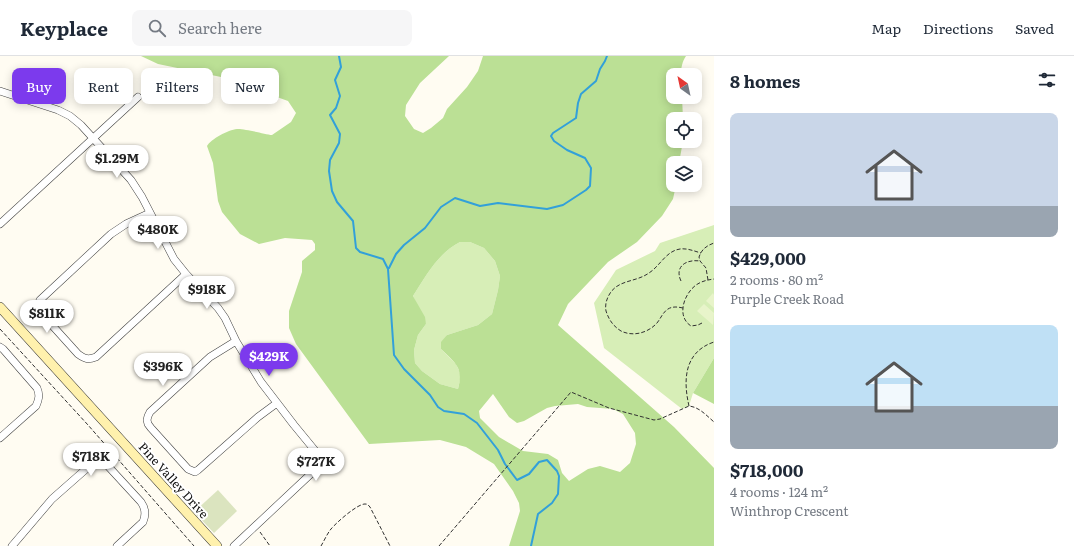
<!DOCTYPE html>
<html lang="en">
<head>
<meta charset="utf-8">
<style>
  body { margin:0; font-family:Literata,serif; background:#f6f6f7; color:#1f2937; height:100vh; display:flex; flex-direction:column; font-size:15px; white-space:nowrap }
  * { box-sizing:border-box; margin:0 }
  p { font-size:13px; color:#747a83 }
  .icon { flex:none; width:22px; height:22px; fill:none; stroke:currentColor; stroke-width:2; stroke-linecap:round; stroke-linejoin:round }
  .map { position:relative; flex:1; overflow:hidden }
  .side { display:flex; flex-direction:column; background:#fff; width:360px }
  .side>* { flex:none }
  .banner { position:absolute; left:12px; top:12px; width:380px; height:36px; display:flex; gap:8px }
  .needle { width:26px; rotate:327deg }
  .tools { position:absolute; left:666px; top:12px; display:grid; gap:8px }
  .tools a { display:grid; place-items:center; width:36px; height:36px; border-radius:8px; background:#fff; box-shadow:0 2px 10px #0003; font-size:20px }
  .price { position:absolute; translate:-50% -34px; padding:0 9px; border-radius:14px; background:#fff; color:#222; font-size:13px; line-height:26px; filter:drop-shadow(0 1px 2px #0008) }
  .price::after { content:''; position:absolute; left:50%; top:24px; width:12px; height:9px; margin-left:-6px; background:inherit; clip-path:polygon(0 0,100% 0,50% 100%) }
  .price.active { background:#7c3aed; color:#fff }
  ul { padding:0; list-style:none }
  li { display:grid; align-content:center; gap:8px; height:212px; padding:0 16px }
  li span { display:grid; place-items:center; height:124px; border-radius:8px; color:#555 }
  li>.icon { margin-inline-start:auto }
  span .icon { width:72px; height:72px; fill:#fffc; stroke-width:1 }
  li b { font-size:17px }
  h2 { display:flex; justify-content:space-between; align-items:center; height:48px; padding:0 16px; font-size:17px }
  .pill { padding:0 14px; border-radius:8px; background:#fff; box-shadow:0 2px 10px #0003; font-size:14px; line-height:36px }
  .pill.active { background:#7c3aed; color:#fff }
  header { display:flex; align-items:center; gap:24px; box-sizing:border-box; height:56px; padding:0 20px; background:#fff; border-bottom:1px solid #e0e1e3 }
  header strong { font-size:19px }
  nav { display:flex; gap:22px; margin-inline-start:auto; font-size:14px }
  .search { width:280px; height:36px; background:#f6f6f7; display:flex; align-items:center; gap:10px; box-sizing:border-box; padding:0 14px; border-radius:8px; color:#747a83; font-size:15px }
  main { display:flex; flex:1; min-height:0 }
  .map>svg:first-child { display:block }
  .green { fill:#d7eeb7 }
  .forest { fill:#bbe095; fill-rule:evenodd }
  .cemetery { fill:#dbe4bf }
  .pitch { fill:#e8f4ca }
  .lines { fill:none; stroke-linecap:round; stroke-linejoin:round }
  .stream { stroke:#32a0d9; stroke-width:2 }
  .street-casing { stroke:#424242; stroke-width:8 }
  .secondary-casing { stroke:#313131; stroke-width:10 }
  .path { stroke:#313131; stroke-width:1; stroke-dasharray:4 2; stroke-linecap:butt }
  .street { stroke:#fff; stroke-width:7 }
  .secondary { stroke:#fff1ad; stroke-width:9 }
  .labels { text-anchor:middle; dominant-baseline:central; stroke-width:4; stroke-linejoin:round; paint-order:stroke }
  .street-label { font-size:12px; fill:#0f0f0f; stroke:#fff }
</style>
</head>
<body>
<header>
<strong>Keyplace</strong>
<div class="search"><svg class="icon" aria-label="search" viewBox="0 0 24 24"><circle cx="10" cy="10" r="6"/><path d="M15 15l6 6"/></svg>Search here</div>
<nav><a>Map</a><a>Directions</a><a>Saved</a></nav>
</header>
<main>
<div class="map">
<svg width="714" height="490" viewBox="0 0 714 490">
  <rect width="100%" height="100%" fill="#fffcf2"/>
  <path class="green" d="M714 169V302L693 337 689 350 682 353 604 292 594 247 616 214 655 195 660 187Z
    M460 186H470L484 192 495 205 500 220 498 234 492 258 478 269 447 279 441 293 456 308 461 319 458 333 440 328 422 315 415 307 414 294 418 279 426 268 413 240C426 220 438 197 460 186Z"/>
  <path class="forest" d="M141 0H449L420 27 406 49 405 60 414 73 423 77 431 72 443 62 447 53 467 31 478 15 483 0H686C682 6 681 12 681 19H673V41H682L683 63H673V85H683L679 107H673V129H676L673 143 662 160 637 186 608 206 568 248 558 269 674 371 714 412V490H509L520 455 519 447 513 435 494 408 466 391 440 384 369 388 296 288 289 272V255L302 216V205L315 194V188L312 184 285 182 259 188 240 178 222 156 218 145 213 107 207 90C211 83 228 74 237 73 242 72 264 78 272 79L291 66 296 57 288 45 221 21 158 8ZM460 186H470L484 192 495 205 500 220 498 234 492 258 478 269 447 279 441 286V293C455 307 464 311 458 333L440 328 422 315 415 307 414 294 418 279 426 268 425 261 413 240C426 220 438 197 460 186ZM493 338 509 361 517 367 524 365 547 352 555 350 578 348 587 351 613 353 623 358 635 377 636 388 630 407 620 416 600 410 588 413 569 425 562 417 558 404 548 398 523 395 499 381 480 362 479 355Z
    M714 302V348L693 337Z"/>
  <path class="cemetery" d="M218 434 237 455 214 477 194 456Z"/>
  <path class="pitch" d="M713 237 714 239V252L706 245Z
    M704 248 714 257 713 269 697 255Z"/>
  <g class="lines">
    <path class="stream" d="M339 0 341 11 335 24 340 40 336 52 330 59 340 78 339 87 330 104 329 115 332 135 337 146 353 165 356 192 360 196 383 203 388 213 394 299 404 313 430 339 438 351 444 355 464 358 477 367 498 394 505 408 517 424 529 418 539 406 547 404 557 415 559 420 558 438 552 447 538 458 531 490
      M389 212 396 198 404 189 425 172 441 151 455 142 480 150 498 147 547 153 563 149 586 134 590 130 591 112 585 102 567 94 554 85 551 80 553 77 576 62 578 47 581 38 596 25 600 13 605 5 607 0"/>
    <defs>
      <path id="street" d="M0 35 58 54 70 60 81 69 131 124 142 141 174 203 186 218 218 252 225 262 236 285 261 326 294 369 317 397 320 403 319 409 315 414 234 490
        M150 157 126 168 111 178 40 244C37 249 38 252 41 257L78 298C85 303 88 304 96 301L186 218
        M0 168 138 41
        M236 285 210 301 150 356 148 360 147 364 148 368 151 372 188 413 195 416 198 414 258 361 277 347
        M0 291 3 293 37 332C40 339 39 343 36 350L0 382
        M12 490 52 443 94 406 100 405 107 409 141 446C146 453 146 459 143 466L117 490"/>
      <path id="secondary" d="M0 251 217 490"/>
    </defs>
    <use href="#street" class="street-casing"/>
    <use href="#secondary" class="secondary-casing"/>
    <path class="path" d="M708 224 706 212 700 205 699 201C702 193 706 190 714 187
      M681 225C674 210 687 203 700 205
      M683 252C678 251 673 250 668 253 663 256 661 262 657 267 648 277 633 281 621 275 613 270 609 264 606 255 605 250 606 245 608 241 616 223 635 227 649 217 660 210 666 195 680 193 687 192 694 195 701 197
      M702 267 698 269 691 270C676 260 684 238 696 229 702 225 707 224 714 223
      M0 273 88 369 194 490
      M689 350C683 324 684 296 714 286
      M260 476 270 490
      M321 490C324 485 327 478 331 473 336 467 357 448 365 448 368 448 368 449 370 451L390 490
      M439 490 571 336 609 352 654 364 660 363 689 350C699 351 706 359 714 366"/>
    <use href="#street" class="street"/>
    <use href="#secondary" class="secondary"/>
  </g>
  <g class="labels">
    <g class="street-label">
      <text transform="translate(174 424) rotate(48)">Pine Valley Drive</text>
    </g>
  </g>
</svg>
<div class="tools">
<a><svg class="needle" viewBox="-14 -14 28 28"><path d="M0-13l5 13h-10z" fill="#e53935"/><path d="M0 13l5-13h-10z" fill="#747a83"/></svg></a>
<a><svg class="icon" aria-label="locate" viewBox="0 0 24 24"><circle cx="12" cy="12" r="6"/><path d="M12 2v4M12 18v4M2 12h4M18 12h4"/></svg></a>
<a><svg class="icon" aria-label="layers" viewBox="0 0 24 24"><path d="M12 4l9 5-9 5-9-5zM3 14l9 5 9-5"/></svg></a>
</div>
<b class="price" style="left:117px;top:123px">$1.29M</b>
<b class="price" style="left:158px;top:194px">$480K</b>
<b class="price" style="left:207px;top:254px">$918K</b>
<b class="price" style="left:47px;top:278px">$811K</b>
<b class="price active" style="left:269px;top:321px">$429K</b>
<b class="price" style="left:163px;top:331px">$396K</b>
<b class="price" style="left:91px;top:421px">$718K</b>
<b class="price" style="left:316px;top:426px">$727K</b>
<div class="banner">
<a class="pill active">Buy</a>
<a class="pill">Rent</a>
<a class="pill">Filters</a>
<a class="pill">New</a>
</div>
</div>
<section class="side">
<h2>8 homes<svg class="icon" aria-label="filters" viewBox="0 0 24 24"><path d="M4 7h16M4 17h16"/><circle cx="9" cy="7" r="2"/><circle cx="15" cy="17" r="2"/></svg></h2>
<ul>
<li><span style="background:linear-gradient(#c9d6e8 75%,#9aa5b1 0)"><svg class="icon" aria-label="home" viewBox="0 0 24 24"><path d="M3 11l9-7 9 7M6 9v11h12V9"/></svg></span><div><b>$429,000</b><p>2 rooms · 80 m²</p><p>Purple Creek Road</p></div></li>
<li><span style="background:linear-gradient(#bfe0f5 65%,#9aa5b1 0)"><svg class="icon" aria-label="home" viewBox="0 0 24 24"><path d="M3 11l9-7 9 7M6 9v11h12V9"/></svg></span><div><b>$718,000</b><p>4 rooms · 124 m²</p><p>Winthrop Crescent</p></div></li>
</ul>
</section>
</main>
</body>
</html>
